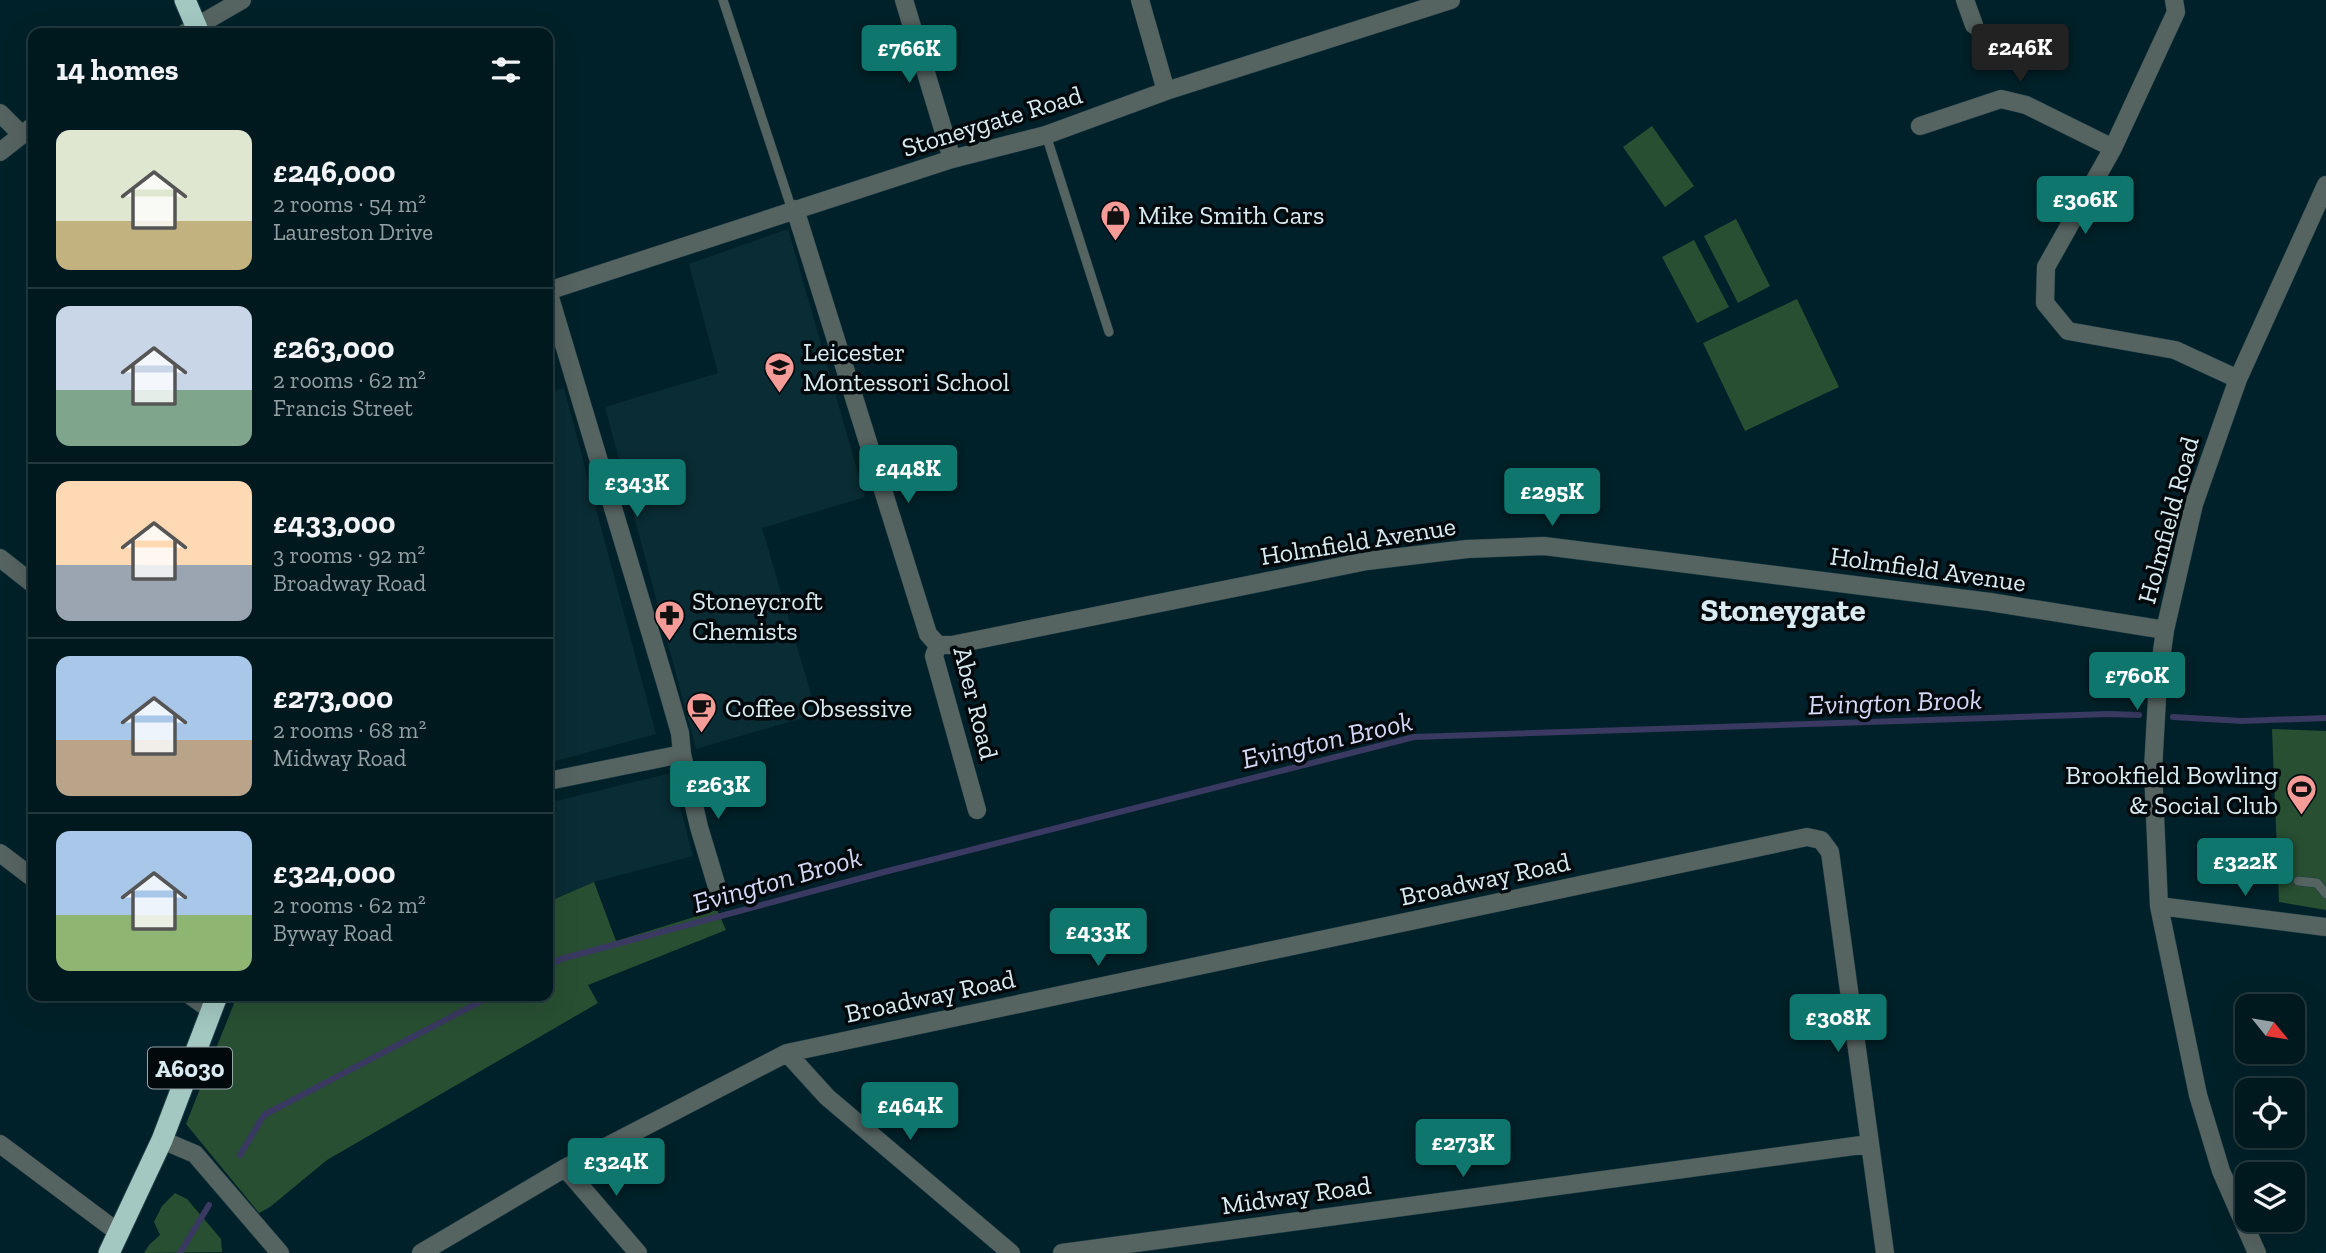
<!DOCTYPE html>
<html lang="en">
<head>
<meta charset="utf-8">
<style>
  body { margin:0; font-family:"Zilla Slab",serif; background:#0a2228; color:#f1f3f6; height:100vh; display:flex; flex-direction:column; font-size:26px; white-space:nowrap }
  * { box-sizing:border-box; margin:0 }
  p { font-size:23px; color:#95a0a4 }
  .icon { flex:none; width:38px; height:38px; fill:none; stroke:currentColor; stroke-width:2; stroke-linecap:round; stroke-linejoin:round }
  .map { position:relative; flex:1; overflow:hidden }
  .side { position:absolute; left:28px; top:28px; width:525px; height:973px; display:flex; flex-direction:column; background:#00191f; border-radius:14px; box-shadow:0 7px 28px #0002,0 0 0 2px #22383d }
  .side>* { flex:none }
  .needle { width:46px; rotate:120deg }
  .buttons { position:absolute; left:2235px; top:994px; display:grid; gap:14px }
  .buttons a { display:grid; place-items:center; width:70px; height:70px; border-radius:14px; background:#00191f; box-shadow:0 7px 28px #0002,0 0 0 2px #22383d; font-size:35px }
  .price { position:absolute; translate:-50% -60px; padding:0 16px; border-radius:7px; background:#0f766e; color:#fff; font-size:23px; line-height:46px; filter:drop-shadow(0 2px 4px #0008) }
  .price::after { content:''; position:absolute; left:50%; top:42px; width:21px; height:16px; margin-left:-10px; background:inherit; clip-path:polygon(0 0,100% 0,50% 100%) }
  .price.active { background:#222; color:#fff }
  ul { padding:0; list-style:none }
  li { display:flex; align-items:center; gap:21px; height:175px; padding:0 28px }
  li+li { border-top:2px solid #22383d }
  li span { display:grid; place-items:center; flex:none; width:196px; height:140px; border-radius:14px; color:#555 }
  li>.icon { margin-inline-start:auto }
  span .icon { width:84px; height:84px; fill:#fffc; stroke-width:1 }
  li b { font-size:30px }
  h2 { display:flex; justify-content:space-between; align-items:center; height:84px; padding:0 28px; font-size:30px }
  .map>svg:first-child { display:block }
  .built { fill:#0a2c34 }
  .green { fill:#284f32 }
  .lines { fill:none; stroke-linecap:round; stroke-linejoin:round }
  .stream { stroke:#393961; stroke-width:6 }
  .lane-casing { stroke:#1e3d45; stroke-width:10 }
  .street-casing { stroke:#1e3d45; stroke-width:19 }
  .highway-casing { stroke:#1e3d45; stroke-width:23 }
  .lane { stroke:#556361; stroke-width:9 }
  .street { stroke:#556361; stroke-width:18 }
  .highway { stroke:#a2c8c1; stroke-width:21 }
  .labels { text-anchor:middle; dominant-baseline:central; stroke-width:7; stroke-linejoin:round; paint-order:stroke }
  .shield { fill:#01090c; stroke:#98a7ac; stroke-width:2 }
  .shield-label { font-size:24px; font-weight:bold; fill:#d9ebf1 }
  .street-label { font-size:26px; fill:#d9ebf1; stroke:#01090c }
  .poi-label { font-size:26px; fill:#d9ebf1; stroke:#01090c; text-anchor:start }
  .water-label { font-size:28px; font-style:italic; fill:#d5d7f4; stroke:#01090c }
  .district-label { font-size:33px; font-weight:bold; fill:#d9ebf1; stroke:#01090c }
</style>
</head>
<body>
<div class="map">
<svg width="2326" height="1253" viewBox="0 0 2326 1253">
  <rect width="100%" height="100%" fill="#002129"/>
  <path class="built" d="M788 229 865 497 762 528 817 714 696 749 605 407 718 373 689 264Z
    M564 388 656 734 548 763V393Z
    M671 773 693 856 594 882 548 902V803Z"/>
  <path class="green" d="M1652 126 1694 186 1665 207 1623 147Z
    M1736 219 1770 286 1738 303 1704 236Z
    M1694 240 1729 307 1697 323 1662 257Z
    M1797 299 1839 387 1745 431 1703 343Z
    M2272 729 2326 731V910L2279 902Z
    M594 882 616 941 717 910 726 930 588 985 598 1003 327 1160 270 1207 259 1213 186 1124 237 996H548V902Z
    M175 1193 187 1199 221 1239 222 1252 144 1253 149 1245 160 1235 154 1222 162 1206Z"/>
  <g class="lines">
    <path class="stream" d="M2173 717 2242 721 2326 718
      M548 966 561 959 884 872 1414 737 2109 714 2139 715
      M240 1155 264 1115 491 996
      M180 1253 209 1205"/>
    <defs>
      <path id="lane" d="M723 0 792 210
        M1046 135 1109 332
        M2298 881 2317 883 2326 894"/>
      <path id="street" d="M904 0 952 159
        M1140 0 1166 91
        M1965 0 1974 25
        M2174 0 2176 12 2113 148 2046 267 2045 303 2068 331 2175 350 2238 379
        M185 33 242 0
        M0 113 21 134
        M1920 126 2001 99 2026 105 2113 148
        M0 152 33 126
        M795 209 928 634 938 645 934 656 977 810
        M548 291 952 159 1046 135 1166 91 1451 0
        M548 291 667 688 680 733 682 754 699 827 720 897
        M0 558 33 584
        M938 645H952L1367 561 1467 549 1544 546 1990 602 2165 630
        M548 781 682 754
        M0 853 33 878
        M2159 906 2326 927
        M191 996 212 1011
        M787 1053 827 1097 1011 1253
        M162 1140 195 1154 280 1253
        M0 1144 119 1233
        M565 1168 638 1253
        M421 1253 565 1168 787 1053 1807 837 1821 840 1830 852 1885 1253
        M1062 1253 1869 1144
        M2257 1253 2221 1171 2198 1095 2159 906 2153 770 2158 680 2165 630 2194 504 2238 379 2326 185"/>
      <path id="highway" d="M185 0 199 33
        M109 1253 162 1140 217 996"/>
    </defs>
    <use href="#lane" class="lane-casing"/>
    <use href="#street" class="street-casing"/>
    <use href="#highway" class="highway-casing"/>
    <use href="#lane" class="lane"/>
    <use href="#street" class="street"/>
    <use href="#highway" class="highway"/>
  </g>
  <defs>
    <symbol id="shop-pin" viewBox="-11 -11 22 30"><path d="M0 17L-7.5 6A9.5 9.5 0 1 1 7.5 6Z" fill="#f59b98" stroke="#01090c"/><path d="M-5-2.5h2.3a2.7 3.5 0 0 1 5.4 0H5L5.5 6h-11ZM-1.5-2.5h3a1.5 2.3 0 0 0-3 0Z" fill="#111"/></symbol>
    <symbol id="school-pin" viewBox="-11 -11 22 30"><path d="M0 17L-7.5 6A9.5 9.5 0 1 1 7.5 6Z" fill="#f59b98" stroke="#01090c"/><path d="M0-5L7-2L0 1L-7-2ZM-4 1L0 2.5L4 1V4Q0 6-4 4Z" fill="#111"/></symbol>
    <symbol id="pharmacy-pin" viewBox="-11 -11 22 30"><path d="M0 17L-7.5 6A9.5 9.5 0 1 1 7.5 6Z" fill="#f59b98" stroke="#01090c"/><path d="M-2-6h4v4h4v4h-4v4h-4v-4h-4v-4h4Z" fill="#111"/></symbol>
    <symbol id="cafe-pin" viewBox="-11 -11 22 30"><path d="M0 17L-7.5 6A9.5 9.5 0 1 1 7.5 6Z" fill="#f59b98" stroke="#01090c"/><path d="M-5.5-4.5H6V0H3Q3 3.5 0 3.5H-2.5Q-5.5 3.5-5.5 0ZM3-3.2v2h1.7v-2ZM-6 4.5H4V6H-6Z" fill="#111"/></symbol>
    <symbol id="stadium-pin" viewBox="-11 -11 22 30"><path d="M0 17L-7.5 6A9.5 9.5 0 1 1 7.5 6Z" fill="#f59b98" stroke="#01090c"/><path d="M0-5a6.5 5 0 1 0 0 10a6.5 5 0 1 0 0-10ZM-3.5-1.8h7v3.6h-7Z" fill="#111"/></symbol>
  </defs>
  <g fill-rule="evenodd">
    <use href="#shop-pin" x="1098" y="198" width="35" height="47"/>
    <use href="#school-pin" x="762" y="350" width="35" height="47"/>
    <use href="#pharmacy-pin" x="652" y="598" width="35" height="47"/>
    <use href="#cafe-pin" x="684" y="690" width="35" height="47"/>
    <use href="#stadium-pin" x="2284" y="772" width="35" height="47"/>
  </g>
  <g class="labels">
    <rect class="shield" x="148" y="1047.5" width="84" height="41" rx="5"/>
    <g class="shield-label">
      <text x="190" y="1068">A6030</text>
    </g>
    <g class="street-label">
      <text transform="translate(992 121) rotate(-17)">Stoneygate Road</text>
      <text transform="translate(2168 520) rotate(-75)">Holmfield Road</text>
      <text transform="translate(1358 541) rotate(-9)">Holmfield Avenue</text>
      <text transform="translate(1928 569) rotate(8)">Holmfield Avenue</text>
      <text transform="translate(976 703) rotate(76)">Aber Road</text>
      <text transform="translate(1485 879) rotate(-12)">Broadway Road</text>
      <text transform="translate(930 996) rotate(-12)">Broadway Road</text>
      <text transform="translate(1296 1195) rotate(-8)">Midway Road</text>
    </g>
    <g class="poi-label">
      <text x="1138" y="215">Mike Smith Cars</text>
      <text x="803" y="352">Leicester<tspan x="803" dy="30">Montessori School</tspan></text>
      <text x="692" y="601">Stoneycroft<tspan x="692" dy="30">Chemists</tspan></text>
      <text x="725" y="708">Coffee Obsessive</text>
      <text x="2278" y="775" text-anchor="end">Brookfield Bowling<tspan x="2278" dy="30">&amp; Social Club</tspan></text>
    </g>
    <g class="water-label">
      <text transform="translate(1895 702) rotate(-2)">Evington Brook</text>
      <text transform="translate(1327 740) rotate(-13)">Evington Brook</text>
      <text transform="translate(777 880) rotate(-16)">Evington Brook</text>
    </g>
    <g class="district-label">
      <text x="1783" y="609">Stoneygate</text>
    </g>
  </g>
</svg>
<div class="buttons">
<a><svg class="needle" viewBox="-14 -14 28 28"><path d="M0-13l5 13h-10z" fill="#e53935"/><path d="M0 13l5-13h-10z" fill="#95a0a4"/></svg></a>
<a><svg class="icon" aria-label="locate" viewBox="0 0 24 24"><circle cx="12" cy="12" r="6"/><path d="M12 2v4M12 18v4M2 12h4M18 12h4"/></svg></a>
<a><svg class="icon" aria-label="layers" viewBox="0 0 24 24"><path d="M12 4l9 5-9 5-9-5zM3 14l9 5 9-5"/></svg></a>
</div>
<b class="price active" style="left:2020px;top:84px">£246K</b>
<b class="price" style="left:909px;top:85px">£766K</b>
<b class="price" style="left:2085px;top:236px">£306K</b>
<b class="price" style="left:908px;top:505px">£448K</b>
<b class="price" style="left:637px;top:519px">£343K</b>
<b class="price" style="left:1552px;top:528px">£295K</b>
<b class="price" style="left:2137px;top:712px">£760K</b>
<b class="price" style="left:718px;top:821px">£263K</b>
<b class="price" style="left:2245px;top:898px">£322K</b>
<b class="price" style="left:1098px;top:968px">£433K</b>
<b class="price" style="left:1838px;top:1054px">£308K</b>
<b class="price" style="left:910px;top:1142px">£464K</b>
<b class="price" style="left:1463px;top:1179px">£273K</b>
<b class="price" style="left:616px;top:1198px">£324K</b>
<section class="side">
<h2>14 homes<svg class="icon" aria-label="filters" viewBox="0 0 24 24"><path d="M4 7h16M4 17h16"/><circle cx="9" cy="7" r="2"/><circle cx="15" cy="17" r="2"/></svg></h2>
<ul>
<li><span style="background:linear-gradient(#dfe7d0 65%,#c2b280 0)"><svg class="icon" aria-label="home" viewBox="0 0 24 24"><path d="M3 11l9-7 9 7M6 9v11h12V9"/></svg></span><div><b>£246,000</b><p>2 rooms · 54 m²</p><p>Laureston Drive</p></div></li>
<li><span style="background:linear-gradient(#c9d6e8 60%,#7fa58c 0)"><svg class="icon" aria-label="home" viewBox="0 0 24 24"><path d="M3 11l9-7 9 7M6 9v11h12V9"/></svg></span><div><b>£263,000</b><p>2 rooms · 62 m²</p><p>Francis Street</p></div></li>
<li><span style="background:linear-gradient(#ffd9b3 60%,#9aa5b1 0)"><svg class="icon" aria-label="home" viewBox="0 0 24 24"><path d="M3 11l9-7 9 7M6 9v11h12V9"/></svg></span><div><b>£433,000</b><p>3 rooms · 92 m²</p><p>Broadway Road</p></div></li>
<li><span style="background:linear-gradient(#a9c7e8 60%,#b9a48a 0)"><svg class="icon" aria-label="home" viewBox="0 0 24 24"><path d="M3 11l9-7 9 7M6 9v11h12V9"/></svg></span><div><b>£273,000</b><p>2 rooms · 68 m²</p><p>Midway Road</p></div></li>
<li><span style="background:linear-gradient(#a9c7e8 60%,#8fb573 0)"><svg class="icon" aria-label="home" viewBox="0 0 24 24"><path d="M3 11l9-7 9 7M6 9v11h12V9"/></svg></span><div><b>£324,000</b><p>2 rooms · 62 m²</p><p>Byway Road</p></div></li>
</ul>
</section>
</div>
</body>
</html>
